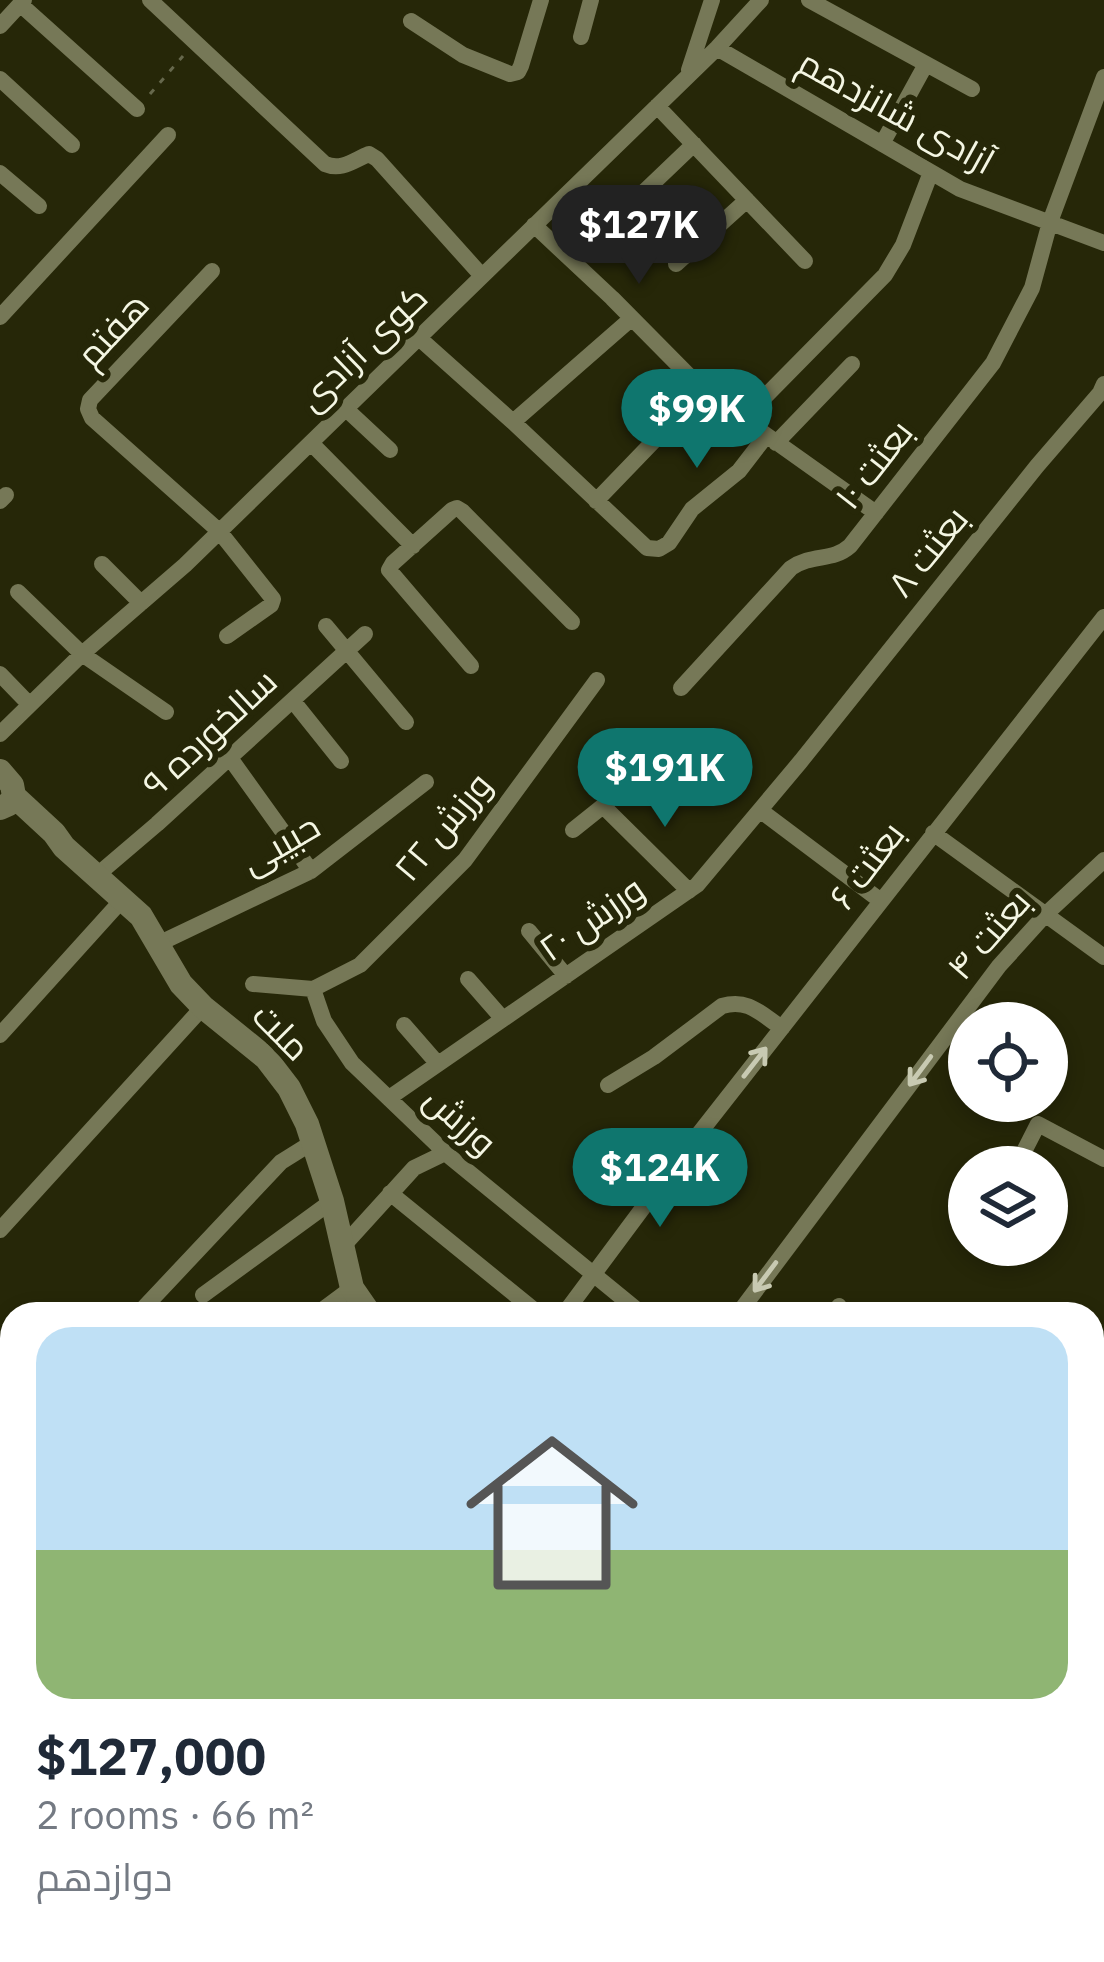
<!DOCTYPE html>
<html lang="en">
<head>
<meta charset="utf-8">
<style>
  body { margin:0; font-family:"IBM Plex Sans",Cairo,sans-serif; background:#f2f2f3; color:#1f2937; height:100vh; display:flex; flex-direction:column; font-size:45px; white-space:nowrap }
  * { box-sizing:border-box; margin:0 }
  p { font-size:39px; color:#747a83 }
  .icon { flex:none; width:66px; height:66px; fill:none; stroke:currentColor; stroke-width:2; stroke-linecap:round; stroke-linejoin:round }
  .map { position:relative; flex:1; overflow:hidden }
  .drawer { position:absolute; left:0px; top:1302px; width:1104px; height:660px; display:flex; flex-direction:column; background:#fff; border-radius:36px 36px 0 0; box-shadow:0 6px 18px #0003 }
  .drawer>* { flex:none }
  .tools { position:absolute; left:948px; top:1002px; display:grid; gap:24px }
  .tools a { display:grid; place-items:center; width:120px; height:120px; border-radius:50%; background:#fff; box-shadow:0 6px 18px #0003; font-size:60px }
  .price { position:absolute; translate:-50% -102px; padding:0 27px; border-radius:42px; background:#0f766e; color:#fff; font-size:39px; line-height:78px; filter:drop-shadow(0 3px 6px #0008) }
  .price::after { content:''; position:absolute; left:50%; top:72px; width:36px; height:27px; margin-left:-18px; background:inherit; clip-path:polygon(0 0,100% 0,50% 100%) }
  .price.selected { background:#222; color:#fff }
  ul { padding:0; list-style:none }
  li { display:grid; align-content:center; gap:24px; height:636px; padding:0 36px }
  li+li { border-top:3px solid #e0e1e3 }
  li span { display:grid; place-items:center; height:372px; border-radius:36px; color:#555 }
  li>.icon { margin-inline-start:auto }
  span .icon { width:216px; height:216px; fill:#fffc; stroke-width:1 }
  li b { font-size:51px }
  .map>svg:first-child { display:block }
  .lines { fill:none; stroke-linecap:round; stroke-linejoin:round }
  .path { stroke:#66684c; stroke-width:3; stroke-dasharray:6 9; stroke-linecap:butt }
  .street { stroke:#767857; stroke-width:16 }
  .secondary { stroke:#767857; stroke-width:24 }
  .oneway { stroke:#c8cab2 }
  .labels { text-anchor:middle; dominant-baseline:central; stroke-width:12; stroke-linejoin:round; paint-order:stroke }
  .street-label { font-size:36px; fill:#f4f6e3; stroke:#262708 }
</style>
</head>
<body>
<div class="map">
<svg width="1104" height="1962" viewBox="0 0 1104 1962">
  <rect width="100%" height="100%" fill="#262708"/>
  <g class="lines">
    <path class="path" d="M150 94 183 56"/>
    <path class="street" d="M150 0 325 164C342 171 354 160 369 154L377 159 482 276
      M809 0 972 89
      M20 4 137 109
      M411 21 463 55 510 74 518 72 521 66 541 0
      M0 26 24 0
      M581 37 591 0
      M717 48 960 189 1104 243
      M689 70 712 0
      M0 79 72 145
      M657 106 805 261
      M882 144 926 64
      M0 173 39 206
      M626 209 694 144
      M534 225 612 298 703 390 876 513
      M676 264 747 200
      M212 271 90 400 88 409 92 418 219 531 273 599 271 605 227 636
      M0 317 168 135
      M419 338 513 422 647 548 659 549 669 543 692 509 739 471 766 436
      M346 409 390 450
      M743 419 885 275 903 245 931 172
      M513 422 632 318
      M311 443 413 546
      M776 443 852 364
      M0 501 6 495
      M596 501 703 390
      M102 564 141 603
      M18 592 82 654 166 712
      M326 626 406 722
      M471 666 389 570 393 563 452 510 457 508 462 511 572 622
      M0 674 29 704
      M681 688 791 568C813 553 832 562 850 546L993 363 1032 288 1050 222 1104 77
      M293 701 341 761
      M0 734 82 654 185 565 717 48 761 0
      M230 758 311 871
      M643 770 603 806 689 891
      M761 811 881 901
      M573 830 603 806
      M933 833 1104 957
      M96 876 157 824 365 634
      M529 931 566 976
      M158 944 311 871 426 782
      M468 979 503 1019
      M253 984 313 989 324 1021 352 1063 449 1156 642 1314
      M313 989 360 965 465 860 597 680
      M404 1025 438 1064
      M0 1035 122 900
      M608 1085 654 1057 722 1006C748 998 761 1014 782 1028
      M389 1098 697 885 801 761 1037 466 1100 393 1104 384
      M1016 1167 1038 1124 1104 1159
      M390 1193 539 1314
      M0 1230 203 1007
      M344 1245 414 1168 445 1153
      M203 1295 332 1201
      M138 1314 281 1162 313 1142
      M317 1314 352 1288
      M564 1314 683 1154 1104 617
      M738 1314 999 966 1046 914 1104 860
      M834 1314 839 1306
      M0 1468 12 1454
      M0 1492 12 1503
      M1092 1549 1104 1524
      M1092 1685 1104 1695
      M0 1746 12 1757
      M1092 1839 1104 1825
      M0 1879 12 1892
      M47 1950 49 1962
      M236 1950 257 1958 296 1950
      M925 1950 933 1962
      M456 1962 462 1950
      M632 1962 644 1950
      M704 1962 719 1950
      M980 1962 991 1950"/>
    <path class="secondary" d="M0 771 12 785 14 796 9 804 0 808
      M14 796 54 833 64 847 141 916 181 984 203 1007 266 1058 289 1088 307 1124 332 1201 352 1288 370 1314
      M658 1950 664 1962
      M298 1962 306 1950"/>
  </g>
  <defs><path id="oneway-shaft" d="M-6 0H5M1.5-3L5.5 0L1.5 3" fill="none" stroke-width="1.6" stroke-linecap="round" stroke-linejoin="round" transform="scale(3)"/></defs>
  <g class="oneway">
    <use href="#oneway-shaft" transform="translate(755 1062) rotate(-52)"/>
    <use href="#oneway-shaft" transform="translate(920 1071) rotate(127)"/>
    <use href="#oneway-shaft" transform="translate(765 1277) rotate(127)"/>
  </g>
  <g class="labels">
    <g class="street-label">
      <text transform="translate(897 111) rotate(29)">آزادی شانزدهم</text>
      <text transform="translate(112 329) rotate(-47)">هفتم</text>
      <text transform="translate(362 347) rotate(-44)">کوی آزادی</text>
      <text transform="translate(873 464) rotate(-52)">بعثت ۱۰</text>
      <text transform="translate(927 551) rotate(-51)">بعثت ٨</text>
      <text transform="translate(209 732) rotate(-43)">سالخورده ۹</text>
      <text transform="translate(442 826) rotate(-50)">ورزش ۲۲</text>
      <text transform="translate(280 843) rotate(-30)">حبیبی</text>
      <text transform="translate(866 865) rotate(-53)">بعثت ۶</text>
      <text transform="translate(591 918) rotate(-35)">ورزش ۲۰</text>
      <text transform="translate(988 934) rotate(-49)">بعثت ۴</text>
      <text transform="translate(282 1031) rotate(45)">ملت</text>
      <text transform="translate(461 1120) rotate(42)">ورزش</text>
    </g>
  </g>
</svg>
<div class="tools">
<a><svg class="icon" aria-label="locate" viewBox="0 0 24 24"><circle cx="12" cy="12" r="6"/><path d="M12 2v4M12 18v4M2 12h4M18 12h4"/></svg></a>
<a><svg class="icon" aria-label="layers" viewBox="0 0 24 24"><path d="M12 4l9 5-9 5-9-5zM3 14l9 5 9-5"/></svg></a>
</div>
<b class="price selected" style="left:639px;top:287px">$127K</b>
<b class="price" style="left:697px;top:471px">$99K</b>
<b class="price" style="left:665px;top:830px">$191K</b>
<b class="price" style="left:660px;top:1230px">$124K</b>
<section class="drawer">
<ul>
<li><span style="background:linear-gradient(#bfe0f5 60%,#8fb573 0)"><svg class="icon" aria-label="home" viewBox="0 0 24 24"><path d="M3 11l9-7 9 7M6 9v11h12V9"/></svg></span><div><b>$127,000</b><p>2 rooms · 66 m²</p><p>دوازدهم</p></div></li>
</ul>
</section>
</div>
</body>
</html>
